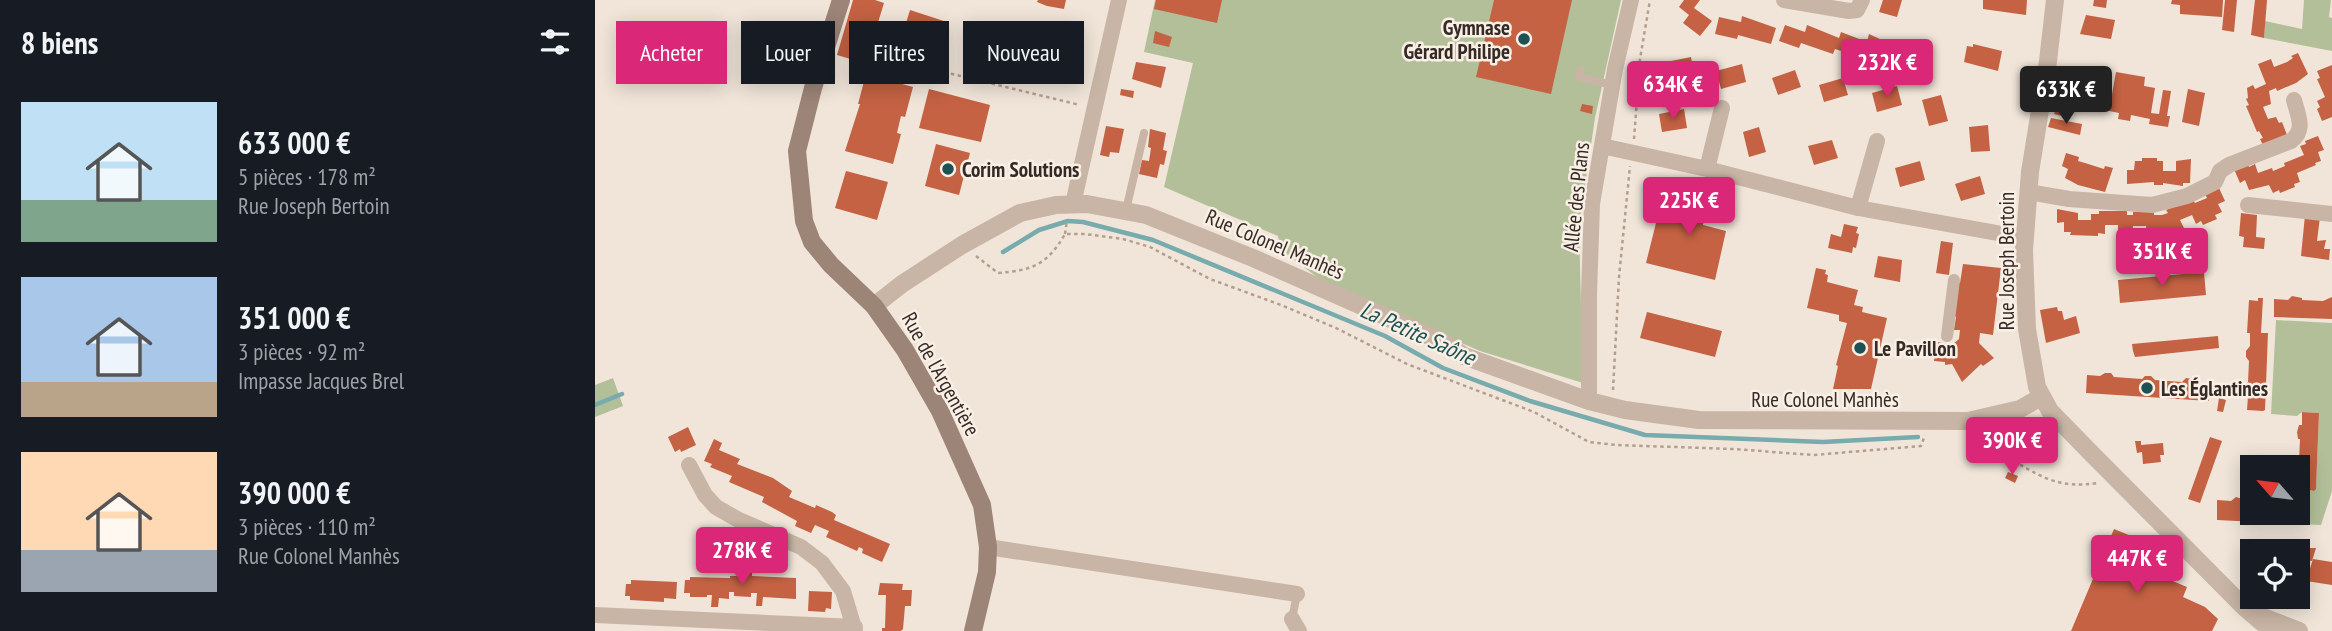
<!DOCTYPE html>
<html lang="fr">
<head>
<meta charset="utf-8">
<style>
  body { margin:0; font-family:"PT Sans Narrow",sans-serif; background:#242831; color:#f1f3f6; height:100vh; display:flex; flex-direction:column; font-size:26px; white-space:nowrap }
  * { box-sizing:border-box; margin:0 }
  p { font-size:23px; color:#9ea1a6 }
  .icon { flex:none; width:38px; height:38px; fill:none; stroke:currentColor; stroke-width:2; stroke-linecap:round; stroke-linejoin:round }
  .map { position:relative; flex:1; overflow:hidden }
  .side { display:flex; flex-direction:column; background:#171b24; width:595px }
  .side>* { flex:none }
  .banner { position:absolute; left:21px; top:21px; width:665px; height:63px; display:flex; gap:14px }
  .needle { width:46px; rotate:298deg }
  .tools { position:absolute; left:1645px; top:455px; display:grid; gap:14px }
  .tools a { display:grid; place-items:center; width:70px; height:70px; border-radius:0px; background:#171b24; box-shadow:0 4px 18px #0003; font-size:35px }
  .price { position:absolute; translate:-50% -60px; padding:0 16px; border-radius:7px; background:#db2777; color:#fff; font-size:23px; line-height:46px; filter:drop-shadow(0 2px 4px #0008) }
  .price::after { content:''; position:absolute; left:50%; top:42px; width:21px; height:16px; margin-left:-10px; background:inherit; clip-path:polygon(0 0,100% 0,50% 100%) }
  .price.on { background:#222; color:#fff }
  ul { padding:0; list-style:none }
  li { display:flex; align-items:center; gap:21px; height:175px; padding:0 21px }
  li span { display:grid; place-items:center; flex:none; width:196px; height:140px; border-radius:0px; color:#555 }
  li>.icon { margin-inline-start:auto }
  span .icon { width:84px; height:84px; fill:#fffc; stroke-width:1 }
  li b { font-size:30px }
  h2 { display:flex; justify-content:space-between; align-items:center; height:84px; padding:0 21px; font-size:30px }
  .tag { padding:0 24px; border-radius:0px; background:#171b24; box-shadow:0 4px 18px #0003; font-size:24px; line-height:63px }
  .tag.on { background:#db2777; color:#fff }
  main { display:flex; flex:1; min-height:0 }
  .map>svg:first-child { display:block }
  .green { fill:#b3bf99 }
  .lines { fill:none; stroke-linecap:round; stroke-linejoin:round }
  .stream { stroke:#78abad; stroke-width:4.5 }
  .building { fill:#c46243 }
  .path { stroke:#b49f8f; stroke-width:2.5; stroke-dasharray:3.5 3.5; stroke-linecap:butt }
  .service { stroke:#c8b5a5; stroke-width:8 }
  .pedestrian { stroke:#c8b5a5; stroke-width:12 }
  .minor { stroke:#c8b5a5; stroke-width:16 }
  .tertiary { stroke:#c8b5a5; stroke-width:18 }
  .secondary { stroke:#9c8477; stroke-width:18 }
  .poi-dot { fill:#1d5154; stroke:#f9efe5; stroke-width:2.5 }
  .labels { text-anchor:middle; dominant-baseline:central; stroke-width:5; stroke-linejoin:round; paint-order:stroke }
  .poi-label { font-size:21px; font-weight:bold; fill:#342a26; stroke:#f9efe5; text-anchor:start }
  .street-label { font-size:21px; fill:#342a26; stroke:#f9efe5 }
  .water-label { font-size:23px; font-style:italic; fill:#1d5154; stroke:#f9efe5 }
</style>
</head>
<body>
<main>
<section class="side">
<h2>8 biens<svg class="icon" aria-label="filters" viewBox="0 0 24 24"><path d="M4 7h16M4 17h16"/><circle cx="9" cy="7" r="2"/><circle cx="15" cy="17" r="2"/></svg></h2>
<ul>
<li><span style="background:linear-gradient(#bfe0f5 70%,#7fa58c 0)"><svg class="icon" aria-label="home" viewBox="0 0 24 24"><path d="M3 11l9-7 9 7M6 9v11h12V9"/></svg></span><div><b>633 000 €</b><p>5 pièces · 178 m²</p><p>Rue Joseph Bertoin</p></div></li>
<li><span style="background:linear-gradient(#a9c7e8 75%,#b9a48a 0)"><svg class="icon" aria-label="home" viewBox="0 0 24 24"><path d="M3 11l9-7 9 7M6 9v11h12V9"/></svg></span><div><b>351 000 €</b><p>3 pièces · 92 m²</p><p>Impasse Jacques Brel</p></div></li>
<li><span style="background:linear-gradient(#ffd9b3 70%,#9aa5b1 0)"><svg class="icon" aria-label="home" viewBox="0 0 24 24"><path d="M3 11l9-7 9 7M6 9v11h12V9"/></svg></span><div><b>390 000 €</b><p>3 pièces · 110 m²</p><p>Rue Colonel Manhès</p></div></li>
</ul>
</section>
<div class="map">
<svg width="1737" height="631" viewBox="0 0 1737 631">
  <rect width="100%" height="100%" fill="#f1e5d9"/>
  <path class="green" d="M560 0H1026L1000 118 984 226 988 383 885 351 734 286 686 250 683 236 569 187 598 63 549 52Z
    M1709 0H1736L1734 17 1737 18V51L1669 38 1670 21 1707 29Z
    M1681 320 1737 323V491L1726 525 1701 524 1702 517H1699V513H1703V488L1718 491 1721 488 1724 413 1707 412 1702 416 1676 414Z
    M18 378 28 406 0 417V385Z"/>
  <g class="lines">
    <path class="stream" d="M408 252 444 230 473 221 488 222 558 240 790 336 848 368 935 401 1050 435 1228 442 1323 437
      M0 405 27 394"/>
  </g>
  <path class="building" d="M258 0H280L289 3 274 52 313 62 312 65 337 73 336 79 289 69 242 55Z
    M443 0H471L469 9 452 6 442 2Z
    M561 0H627L622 23 559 9Z
    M899 0H977L956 94 881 77Z
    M1089 0H1105L1099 8 1117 21 1105 36 1088 23 1094 15 1084 7Z
    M1288 0H1307L1302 17 1284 12Z
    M1388 0H1432L1431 15 1388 9Z
    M1499 0H1512L1511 8 1498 6Z
    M1577 0H1628L1627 17 1585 14V5L1576 4Z
    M1630 0H1642L1639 32 1627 30Z
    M1660 0H1672L1669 38 1656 35Z
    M315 10 352 22 343 53 328 49 332 35 320 31V26L311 23Z
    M1491 15 1520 20 1516 39 1485 34Z
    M1147 16 1181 28 1176 44 1143 35 1142 39 1120 34 1124 17 1146 22Z
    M1190 25 1210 32 1212 25 1244 38 1246 32 1272 42 1274 34 1300 46 1294 62 1268 53 1266 57 1240 49 1238 54 1206 43 1204 48 1184 41Z
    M560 31 577 37 574 47 558 43Z
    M1378 44 1407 51 1403 71 1369 62 1372 46 1378 47Z
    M1703 53 1713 74 1701 83 1682 91 1681 88 1674 91 1676 104 1668 107 1673 119 1681 117 1684 123 1687 122 1692 135 1668 145 1665 139 1668 138 1664 131 1662 132 1651 106 1654 105 1651 99 1653 98 1652 88 1658 85 1660 89 1671 84 1663 64 1676 59 1679 67 1692 62 1698 58 1696 56Z
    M1096 57 1099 76 1074 80 1071 62Z
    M541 62 571 67 566 88 537 79Z
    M1147 64 1151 82 1126 89 1121 71Z
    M1737 65V117L1727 121 1722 109 1725 107 1722 101 1730 97 1722 79 1725 78 1722 71Z
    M1200 70 1206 87 1183 95 1177 78Z
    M1472 71 1488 74 1484 101 1478 99 1471 117 1459 114 1466 96Z
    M1521 72 1550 77 1549 86 1560 88 1556 113 1564 114 1568 90 1576 91 1572 116H1575L1573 127 1554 124 1555 119 1536 115 1535 121 1523 119 1524 113 1514 111Z
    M271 74 318 87 310 117 306 116 302 133 306 134 298 164 250 151 265 104H263Z
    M1248 78 1253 95 1229 102 1224 85Z
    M1302 86 1307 105 1282 112 1277 93Z
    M334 89 395 105 386 142 324 128Z
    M526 89 539 91 538 98 525 95Z
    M1593 89 1610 93 1604 126 1587 122Z
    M1346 95 1353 121 1334 126 1327 100Z
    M987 104 998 106 997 114 985 111Z
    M1089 109 1092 128 1067 132 1064 114Z
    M1456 118 1487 124 1485 135 1453 127Z
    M1393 125 1395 151 1376 152 1374 127Z
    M511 126 529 129 524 153 515 152 514 157 505 155Z
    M1164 127 1171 152 1154 157 1148 132Z
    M555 129 571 133 568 150 572 151 569 165 565 164 562 178 544 174 547 160 554 161 556 148 553 147Z
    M1723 136 1729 150 1723 152 1726 161 1720 163 1721 165 1702 173 1705 182 1699 184 1700 187 1685 193 1684 190 1678 193 1674 185 1654 190 1650 180 1645 183 1639 169 1653 164 1654 167 1660 164 1663 173 1677 168 1678 171 1690 166 1689 163 1709 155 1705 146 1711 144 1710 141Z
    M1237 140 1243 158 1219 165 1213 146Z
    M341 144 375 153 364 195 330 186Z
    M1471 153 1484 157 1483 161 1490 163 1509 169 1510 166 1518 168 1510 192 1483 185 1470 178 1473 169 1467 166Z
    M1547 158H1562V161H1568V171H1581V161L1596 159 1595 183H1588V186L1568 183V185H1559V182L1532 184V170H1539L1540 161H1547Z
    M1325 161 1330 180 1305 187 1300 168Z
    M251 171 293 182 282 220 240 208Z
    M1385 176 1390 194 1366 201 1360 184Z
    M1085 187 1122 196 1119 208 1126 210 1125 213 1118 212 1116 221 1109 220 1108 225 1131 231 1120 280 1051 263 1063 215 1086 220 1087 214 1079 213Z
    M1624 188 1630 201 1623 204 1627 212 1620 215 1622 219 1608 225 1606 221 1601 224 1597 215 1585 220 1589 228 1582 231 1583 235 1571 239H1559V236L1552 235 1551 226H1538L1537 237 1523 234V225H1510V234L1503 233V236L1475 235 1476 232H1469V222L1462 223V209L1483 213V220H1496V214H1504V211H1532V215H1538V212H1559V215H1567L1573 213 1571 210 1598 200 1600 203 1612 198 1610 194Z
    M1646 213 1662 215 1661 237 1670 238 1669 249 1648 247 1649 237 1644 236Z
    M1710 215 1725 217 1722 241 1731 240 1729 249H1735L1734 260 1706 256Z
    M1249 224 1263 227 1261 233 1264 234 1261 248 1258 247 1257 253 1233 248 1236 234 1246 237Z
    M1346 241 1358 243 1354 275 1341 273Z
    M1283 256 1307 260 1305 282 1279 277Z
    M1368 264 1406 268 1398 335 1385 333 1384 343 1399 358 1388 366 1386 364 1367 382 1357 364 1350 365V362L1339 361 1341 342 1358 344 1364 339 1365 330H1359L1361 317 1359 316 1363 282 1365 283Z
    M1221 268 1231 270 1230 274 1233 275 1232 282 1263 290 1259 305 1268 307 1267 312 1292 318 1276 389H1238L1243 366 1241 365 1252 323 1244 321V315L1212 308Z
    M1609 272 1611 295 1525 303 1523 280Z
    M1697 296 1707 298V300L1728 301 1737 297V319L1679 317V299L1693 300Z
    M1663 298H1668L1666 333H1673L1670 410 1668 411 1652 410 1653 396 1649 392V386L1653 382 1654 361 1651 357V351L1655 346V333H1652L1654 300 1663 301Z
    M1462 307 1463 311H1467L1469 320 1481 316 1485 333 1451 343 1445 310Z
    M1052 312 1127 331 1120 357 1045 338Z
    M1623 336 1624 348 1540 357 1538 351 1537 344Z
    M1510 373H1516L1519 377 1547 379 1550 376H1556L1560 380 1587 382 1591 378 1597 379 1601 383H1615L1614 401 1491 393 1492 375 1505 376Z
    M1624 398 1631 400 1628 412 1622 411Z
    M1707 412 1724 413 1721 489 1719 491 1703 488V467H1701L1704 461 1705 439H1703L1702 432 1704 425H1707Z
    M93 427 101 445 86 452 85 449 80 452 73 437Z
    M1615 437 1627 441 1605 503 1593 499Z
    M119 439 127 443 124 450 145 459 142 464 178 478 197 491 194 497 220 508 221 505 237 512 241 515 239 520 295 544 287 562 267 553 268 549 264 547 262 551 231 537 234 531 220 525 216 533 200 526 202 521 167 502 169 497 134 482 137 476 115 467 117 464 109 461Z
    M1540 441H1546V445L1568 443 1569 455H1565L1566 462 1548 464 1547 452 1542 453Z
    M1413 472 1423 476 1420 483 1410 478Z
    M1641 497 1657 502V513H1699L1701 524 1622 520V500L1636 501Z
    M1519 529 1546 540 1567 561 1561 574 1592 587 1588 597 1610 607 1623 619 1617 631H1476Z
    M1713 548H1721L1717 561 1710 560Z
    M1718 559 1737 562V585L1711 581Z
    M149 568H157V576L201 578V599L168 597 167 606H161L162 593H156V597L139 596V592H134V599L124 598 123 607H116L117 595H112V597H95V593H89L90 580H95V577L135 578V576H148Z
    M36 580 82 582 81 599 69 598V602L35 600V596H30L31 584H36Z
    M285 583 308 584 307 590H317L316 606H310L308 629 306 631H287V628H290L291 595H283Z
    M214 591 237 592 236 609 231 608 230 612 213 611Z"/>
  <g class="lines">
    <path class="path" d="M349 72 485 105
      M1039 139 1045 59 1055 0
      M470 234 472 220
      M381 256 403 273C438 270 452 265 470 234H490L528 239 555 247 615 279 686 305 741 328 812 364 939 412 994 442 1021 445 1138 449 1219 455 1326 446 1330 435
      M1018 390 1024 277 1035 166
      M1378 437 1419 461 1443 425
      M1419 461C1451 480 1466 488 1504 483"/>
    <path class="service" d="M986 70 984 77 1017 85
      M531 210 549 133
      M697 619 702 594"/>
    <path class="pedestrian" d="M1352 336 1359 280"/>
    <path class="minor" d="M1189 0 1254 11 1262 10 1267 0
      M1007 146 1112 169 1263 208 1430 238
      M1112 169 1127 108
      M1433 192 1474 199 1557 205 1592 196 1620 182 1625 171 1634 165 1696 141C1711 130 1703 116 1699 100
      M478 204 524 0
      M1653 205 1737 214
      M1263 208 1282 141
      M994 401V295L997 204 1020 69 1036 0
      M94 465 110 495 121 507 142 519 206 547 227 563 248 591 260 631
      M393 547 702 594
      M0 615 260 627
      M697 619 704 631"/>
    <path class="tertiary" d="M1460 0 1453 61 1435 172 1429 250 1432 329 1442 387 1455 411 1497 454 1649 607 1677 631
      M279 306 307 284 367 245 425 213 461 205 492 204 551 215 658 258 848 342 869 356 994 401 1030 410 1104 420 1373 421 1425 409 1446 397
      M1668 617 1704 631"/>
    <path class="secondary" d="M246 0 218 88 202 151 209 221 217 242 236 265 279 306 310 350 345 411 387 505 393 547 392 572 378 631"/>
  </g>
  <g class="poi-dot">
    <circle cx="929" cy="39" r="7"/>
    <circle cx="353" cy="169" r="7"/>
    <circle cx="1265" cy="348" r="7"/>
    <circle cx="1552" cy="388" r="7"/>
  </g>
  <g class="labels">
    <g class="poi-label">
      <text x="915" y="27" text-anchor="end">Gymnase<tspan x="915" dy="24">Gérard Philipe</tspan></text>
      <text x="367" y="169">Corim Solutions</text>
      <text x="1279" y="348">Le Pavillon</text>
      <text x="1566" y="388">Les Églantines</text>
    </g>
    <g class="street-label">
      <text transform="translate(981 197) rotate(-84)">Allée des Plans</text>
      <text transform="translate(680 244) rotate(23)">Rue Colonel Manhès</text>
      <text transform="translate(1411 261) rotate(-90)">Rue Joseph Bertoin</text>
      <text transform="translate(346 374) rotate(61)">Rue de l'Argentière</text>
      <text x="1230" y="399">Rue Colonel Manhès</text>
    </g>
    <g class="water-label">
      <text transform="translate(823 333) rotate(24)">La Petite Saône</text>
    </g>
  </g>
</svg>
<div class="tools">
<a><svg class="needle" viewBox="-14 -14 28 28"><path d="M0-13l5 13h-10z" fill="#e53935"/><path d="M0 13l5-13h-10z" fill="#9ea1a6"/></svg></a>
<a><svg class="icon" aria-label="locate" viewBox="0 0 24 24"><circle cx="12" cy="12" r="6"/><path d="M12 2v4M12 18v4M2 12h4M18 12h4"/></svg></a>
</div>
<b class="price" style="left:1292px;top:99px">232K €</b>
<b class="price" style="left:1078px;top:121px">634K €</b>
<b class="price on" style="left:1471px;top:126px">633K €</b>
<b class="price" style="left:1094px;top:237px">225K €</b>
<b class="price" style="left:1567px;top:288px">351K €</b>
<b class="price" style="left:1417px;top:477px">390K €</b>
<b class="price" style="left:147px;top:587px">278K €</b>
<b class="price" style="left:1542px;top:595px">447K €</b>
<div class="banner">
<a class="tag on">Acheter</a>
<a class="tag">Louer</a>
<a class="tag">Filtres</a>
<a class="tag">Nouveau</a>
</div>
</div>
</main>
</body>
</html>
